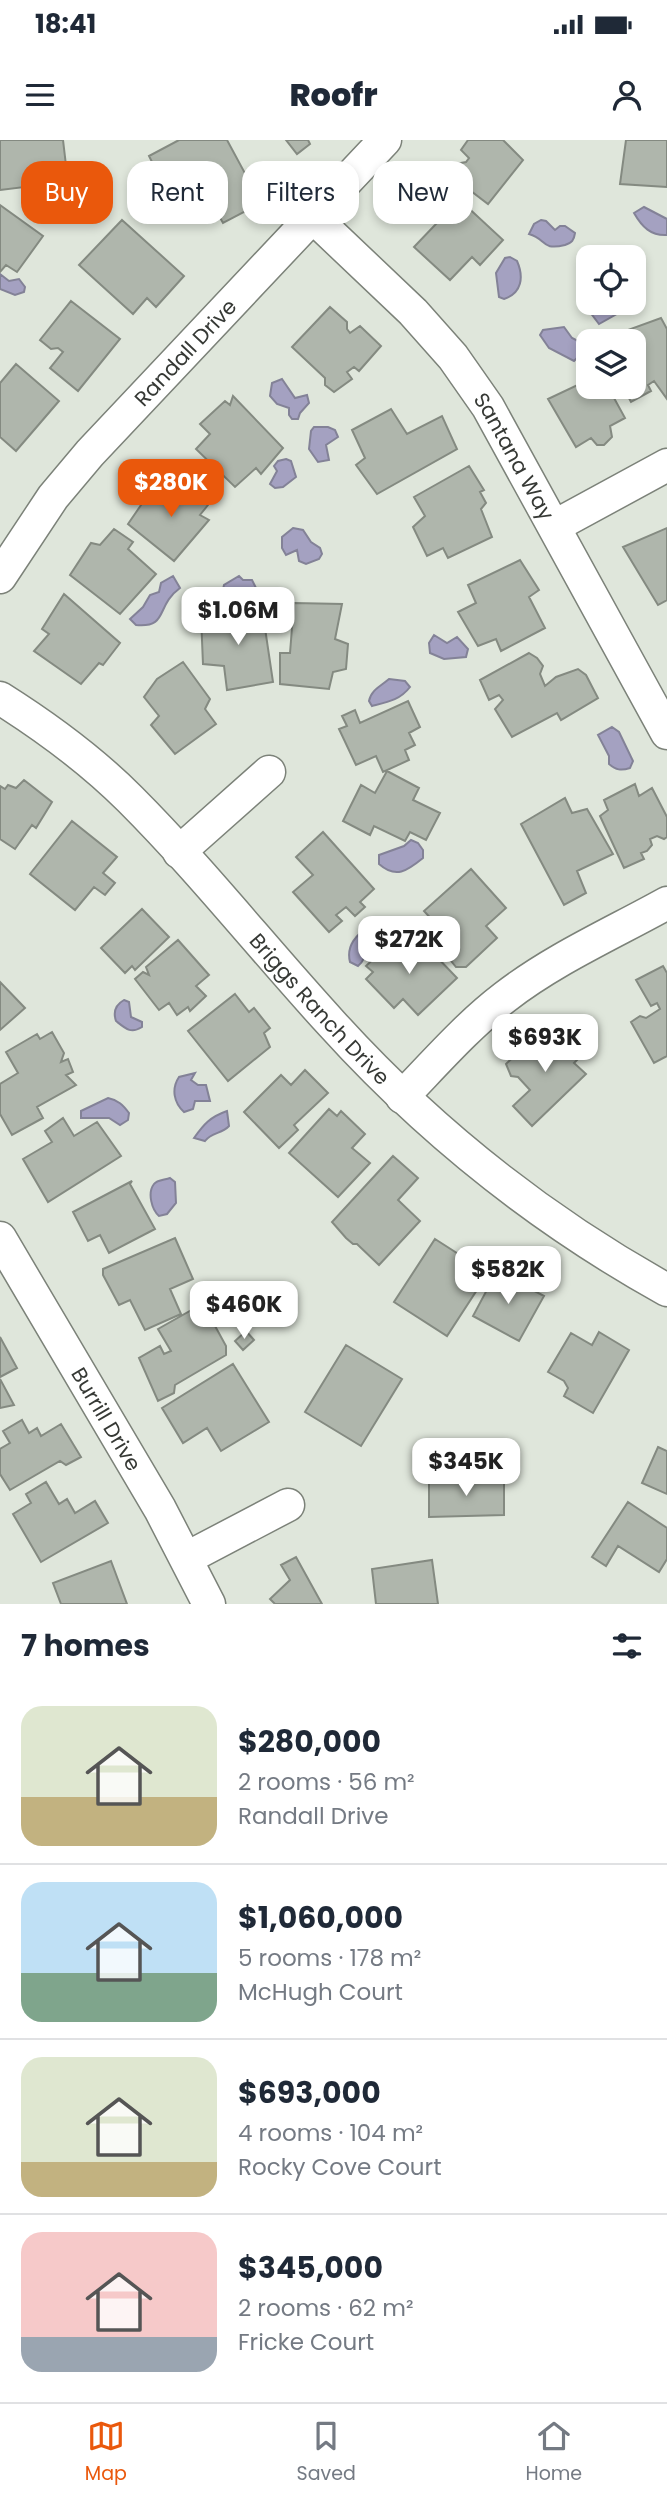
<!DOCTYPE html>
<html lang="en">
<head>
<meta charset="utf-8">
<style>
  body { margin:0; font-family:Poppins,sans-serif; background:#f2f2f3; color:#1f2937; height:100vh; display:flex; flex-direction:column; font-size:26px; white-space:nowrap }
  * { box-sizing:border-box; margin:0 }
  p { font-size:23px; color:#747a83 }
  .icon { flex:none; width:38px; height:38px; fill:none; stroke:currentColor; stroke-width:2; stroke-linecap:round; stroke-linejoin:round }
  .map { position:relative; height:1464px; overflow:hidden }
  .details { display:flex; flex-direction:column; background:#fff; flex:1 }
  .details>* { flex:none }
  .guide { position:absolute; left:21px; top:21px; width:626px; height:63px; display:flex; gap:14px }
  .controls { position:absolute; left:576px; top:105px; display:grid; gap:14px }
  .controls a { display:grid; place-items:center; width:70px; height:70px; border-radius:14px; background:#fff; box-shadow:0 4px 10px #0003; font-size:35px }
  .price { position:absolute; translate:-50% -60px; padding:0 16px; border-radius:14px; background:#fff; color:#222; font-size:23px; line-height:46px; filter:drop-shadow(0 2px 4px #0008) }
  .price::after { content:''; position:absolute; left:50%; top:42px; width:21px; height:16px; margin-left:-10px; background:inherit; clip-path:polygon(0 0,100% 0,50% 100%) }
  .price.on { background:#ea580c; color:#fff }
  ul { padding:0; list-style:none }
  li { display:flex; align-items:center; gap:21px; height:175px; padding:0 21px }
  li+li { border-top:2px solid #e0e1e3 }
  li span { display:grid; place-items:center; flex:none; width:196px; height:140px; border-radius:21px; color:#555 }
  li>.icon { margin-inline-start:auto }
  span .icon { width:84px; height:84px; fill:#fffc; stroke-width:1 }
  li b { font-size:30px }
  h2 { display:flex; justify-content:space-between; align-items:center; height:84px; padding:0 21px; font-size:30px }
  .chip { padding:0 24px; border-radius:21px; background:#fff; box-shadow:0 4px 10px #0003; font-size:24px; line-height:63px }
  .chip.on { background:#ea580c; color:#fff }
  .status { display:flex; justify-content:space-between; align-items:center; height:49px; padding:0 35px; background:#fff; direction:ltr }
  .status svg { height:19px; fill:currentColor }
  header { display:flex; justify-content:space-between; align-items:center; height:91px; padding:0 21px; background:#fff; font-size:32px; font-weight:800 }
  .tabs { display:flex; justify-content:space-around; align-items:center; height:98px; border-top:2px solid #e0e1e3; background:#fff; font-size:19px; color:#747a83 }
  .tabs a { display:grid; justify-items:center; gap:4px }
  .tabs .on { color:#ea580c }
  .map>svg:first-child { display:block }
  .water { fill:#a4a1c1; stroke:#838297; stroke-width:2 }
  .building { fill:#afb6ac; stroke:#848a81; stroke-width:2 }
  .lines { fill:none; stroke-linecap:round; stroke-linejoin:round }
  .minor-casing { stroke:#7c8279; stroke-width:35 }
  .minor { stroke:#fff; stroke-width:32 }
  .labels { text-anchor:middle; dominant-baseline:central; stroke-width:5; stroke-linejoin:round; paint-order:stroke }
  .street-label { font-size:21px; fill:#363935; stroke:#ecf3e8 }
</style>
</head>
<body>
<div class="status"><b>18:41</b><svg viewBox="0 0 49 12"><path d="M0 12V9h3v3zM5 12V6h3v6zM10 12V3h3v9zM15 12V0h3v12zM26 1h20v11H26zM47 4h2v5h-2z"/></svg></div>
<header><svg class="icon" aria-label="menu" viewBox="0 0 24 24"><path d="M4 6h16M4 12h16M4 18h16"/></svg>Roofr<svg class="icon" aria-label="person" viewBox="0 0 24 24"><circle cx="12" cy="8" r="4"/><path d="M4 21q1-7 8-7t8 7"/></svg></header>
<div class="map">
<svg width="667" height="1464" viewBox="0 0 667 1464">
  <rect width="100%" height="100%" fill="#dfe6db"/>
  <path class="water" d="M644 67 667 79V95C651 96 642 87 634 73Z
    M541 80 546 81 555 90 560 86H565L575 93C574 100 572 103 565 105 541 111 547 99 529 94L534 84Z
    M510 117 517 121C524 137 522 153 504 159L499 157 496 133 505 118Z
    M0 134 9 141 19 139 25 147 24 152 15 155 0 149Z
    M597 163H627L629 167 599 184 587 168Z
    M564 187 572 198 582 203 578 211V217L574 221 549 208 540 195 543 190Z
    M282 239 295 258 307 255 309 263 300 273 298 279H292L289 275V268L277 264 270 256 272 243Z
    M314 287H328L335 290 338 297 326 305 329 320 318 322 309 309 311 291Z
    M286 319 291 321 296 337 283 347 275 348 270 344 277 331 274 326 278 321Z
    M293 388 303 390 311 402 320 408 322 414 319 419 306 424 299 421 297 410 286 415 282 408V397Z
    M173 436 180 448C155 466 169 488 136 485L130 479 143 467 150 455 159 452 161 443Z
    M239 436 243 440H252L257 450 255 454C245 456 217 469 224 445Z
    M434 495 447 503 457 497 468 509 466 517 444 519 430 513 429 503Z
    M389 539 405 541 410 547C400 560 388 562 372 566L369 561C371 550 381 546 389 539Z
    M612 587 619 592 633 621 630 628C621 631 616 630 609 624V616L598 595Z
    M411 700 418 703 423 710V718C407 731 396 739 379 724V715L404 706Z
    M370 787 381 792C377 801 371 805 367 812 363 819 364 821 358 826L350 822C346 806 356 794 370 787Z
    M124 860 129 862 131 877 142 882V887C131 894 126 889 116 881 113 872 115 865 124 860Z
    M575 878H579C585 886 596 895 594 905 581 909 576 902 567 894L566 883Z
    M195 933 191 940 198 945H206L210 961H195L193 969 184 972C174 963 171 949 179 937Z
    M108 958C118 960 123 965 129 973L128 980 120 985 109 978H81V971Z
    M227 971 229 986C222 994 212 992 205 1001L194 998C204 984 210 977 227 971Z
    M170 1038 175 1042 176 1063 167 1074 159 1076C152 1070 147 1053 154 1044 157 1040 165 1040 170 1038Z"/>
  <path class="building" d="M0 0H63L67 34 46 37 49 58 25 61 24 47 0 50Z
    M179 0H227L261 63 223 83 204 49 201 50 203 54 181 67 158 24 154 26 149 16Z
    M286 0H308L310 4 297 14Z
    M468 0H503L523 20 488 64 450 35 456 24 466 22 469 18 461 10Z
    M626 0H667V47L620 44Z
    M435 37 503 100 480 125 472 117 450 140 414 107 436 84 412 61Z
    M0 65 43 96 17 132 6 125 0 132Z
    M122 80 184 136 156 167 147 158 133 174 79 125Z
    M71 161 120 199 78 251 50 228 63 212 58 208 51 209 40 200Z
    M330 167 347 182V189L350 193 360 186 381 206 359 231 354 227 347 232 352 239 334 252 325 245V238L292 207Z
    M661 178 667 189V259L654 241 648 245 651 251 631 262 623 247H634V201H628L625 191Z
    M16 224 59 261 16 311 0 297V243Z
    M588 240V247H608L625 278 610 286 612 297 604 305H597L591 298 576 307 548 259Z
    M233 256 283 308 261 334 256 328 235 347 196 309 210 294 200 284 225 261 230 265Z
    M391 269 407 294 442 276 457 309 377 354 356 325 365 318 352 290Z
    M469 326 484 350 480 352 486 363 481 369 492 397 448 418 443 408 427 416 413 387 425 376 414 357Z
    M180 341 208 365 200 375 209 380 174 421 128 384 150 352 160 357Z
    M667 388V460L658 465 623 407Z
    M114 389 133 402 128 409 156 434 120 474 70 435 91 403 100 405Z
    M520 420 539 450 529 457 545 488 501 511 496 499 478 506 458 472 476 463 468 445Z
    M64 454 120 503 103 525 99 523 81 544 34 511 49 494 42 489Z
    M294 463 342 464 335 499 348 504 346 529 333 532 329 549 280 544V513H290Z
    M262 468 273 542 227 550 224 526 203 524 201 476Z
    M529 513 537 518 543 526 540 534 545 546 556 537 578 529 586 535 598 558 561 580 557 573 512 597 495 569 503 560 499 555 489 560 480 540Z
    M183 522 210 559 205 569 216 584 175 614 151 585 159 576 144 557 157 539Z
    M408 561 420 587 409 593 415 605 405 610 409 620 383 632 376 616 356 625 339 589 347 586 342 576 355 570 360 583Z
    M387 631 419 648 413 660 440 673 426 700 410 692 405 701 374 686 370 695 343 681 361 645 375 653Z
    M24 640 52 662 36 688 32 685 15 709 0 699V646L5 649 8 645 16 648Z
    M635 644 639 656 652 648 667 677V697L664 699 657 696 650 699 652 705 647 711 641 713 644 719 624 728 600 676 608 670 604 660Z
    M565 658 572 673 587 669 613 714 577 731 586 753 564 765 521 684Z
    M72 681 117 717 103 733 115 743 105 755 94 747 75 770 30 734Z
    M323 692 374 749 360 762 365 767 355 776 346 767 336 775 342 781 329 792 293 752 313 735 296 717Z
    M471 729 506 768 486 786 497 798 466 827H456L444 812 442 803 448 797 424 771Z
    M142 769 169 797 135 830 132 826 125 833 101 808Z
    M399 795 422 819 431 811 457 838 418 875 403 859 394 868 366 839 373 832 366 826Z
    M178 800 209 835 196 846 206 856 190 871 188 867 177 875 169 863 159 870 135 839 143 832 149 835 146 827Z
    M663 826 667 833V916L654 923 631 882 640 876 646 878 660 869 657 863 651 866 636 840Z
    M0 842 25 868 0 890Z
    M235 854 249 872 254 868 270 888 264 893 270 907 228 941 188 891Z
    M543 889 554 901 562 894 582 915 574 923 586 934 532 986 513 966 530 950 518 937 511 936 506 924Z
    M52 892 64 913 61 922 68 919 73 932 66 935 76 945 37 967 43 978 12 995 0 974V944L18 933 6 912 37 894 40 899Z
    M305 930 328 953 294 985 298 990 279 1008 244 972 281 935 291 945Z
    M329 969 337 976 341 971 365 994 352 1008 370 1023 338 1057 289 1013Z
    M63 978 74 996 97 982 121 1016 48 1062 23 1019 52 1002 45 991Z
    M393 1016 418 1038 398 1060 420 1081 379 1125 357 1104H353L346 1098 332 1082Z
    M132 1041 130 1044 155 1089 109 1113 100 1095 88 1101 73 1072Z
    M175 1098 193 1139 170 1149 181 1174 145 1190 130 1160 119 1165 103 1135V1129Z
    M435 1099 488 1133 447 1196 394 1162Z
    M497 1131 544 1156 519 1201 473 1176Z
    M197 1167 209 1175 226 1206V1215L175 1245 174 1253 158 1261 139 1218 160 1206 164 1214 171 1211 158 1189Z
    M246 1191 254 1200 243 1210 235 1201Z
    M599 1192 629 1210 593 1273 564 1256 568 1248 564 1241 548 1232 571 1193 592 1205Z
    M0 1197 17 1228 0 1237Z
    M346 1205 402 1239 361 1306 305 1272Z
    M233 1224 269 1282 221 1311 207 1288 183 1303 162 1268Z
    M0 1239 14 1265 0 1268Z
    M22 1280 29 1293 37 1288 41 1296 61 1284 81 1317 66 1325 60 1321 10 1350 0 1334V1309L10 1303 3 1291Z
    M658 1307 667 1311V1354L642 1343Z
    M504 1338V1375L429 1377V1340Z
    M46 1342 59 1364 67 1359 75 1373 95 1361 108 1383 41 1422 13 1374 31 1363 26 1354Z
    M628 1362 667 1388V1419L659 1432 618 1406 606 1426 592 1417Z
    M296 1417 322 1464H275L270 1459 290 1440 281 1425Z
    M432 1420 438 1464H376L372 1429Z
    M111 1421 127 1464H61L53 1443Z"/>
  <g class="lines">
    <defs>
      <g id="minor">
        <path id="s1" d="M313 77 413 172 453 217 488 267 667 593"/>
        <path d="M555 386 667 325"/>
        <path id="s2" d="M0 437 53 357 90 313 385 0"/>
        <path id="s3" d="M0 558C46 587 91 620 130 659 201 730 264 810 332 884 429 991 541 1080 667 1150"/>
        <path d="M179 712 269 632"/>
        <path d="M402 957C435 923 467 886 505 857 554 819 613 793 667 763"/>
        <path id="s4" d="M0 1098 160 1369 209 1464"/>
        <path d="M187 1418 288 1365"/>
      </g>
    </defs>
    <use href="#minor" class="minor-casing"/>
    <use href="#minor" class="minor"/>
  </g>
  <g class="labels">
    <g class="street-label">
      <text stroke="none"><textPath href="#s2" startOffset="292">Randall Drive</textPath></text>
      <text stroke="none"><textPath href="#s1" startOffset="315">Santana Way</textPath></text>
      <text stroke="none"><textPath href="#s3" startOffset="448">Briggs Ranch Drive</textPath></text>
      <text stroke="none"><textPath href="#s4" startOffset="210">Burrill Drive</textPath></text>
    </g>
  </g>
</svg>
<div class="controls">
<a><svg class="icon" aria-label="locate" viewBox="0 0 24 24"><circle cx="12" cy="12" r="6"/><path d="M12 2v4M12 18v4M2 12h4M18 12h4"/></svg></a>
<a><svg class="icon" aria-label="layers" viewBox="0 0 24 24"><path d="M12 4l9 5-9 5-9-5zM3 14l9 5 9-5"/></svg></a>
</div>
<b class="price on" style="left:171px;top:379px">$280K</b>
<b class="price" style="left:238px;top:507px">$1.06M</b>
<b class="price" style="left:409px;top:836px">$272K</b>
<b class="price" style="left:545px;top:934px">$693K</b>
<b class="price" style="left:508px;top:1166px">$582K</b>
<b class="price" style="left:244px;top:1201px">$460K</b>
<b class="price" style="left:466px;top:1358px">$345K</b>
<div class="guide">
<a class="chip on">Buy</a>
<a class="chip">Rent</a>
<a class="chip">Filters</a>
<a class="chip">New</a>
</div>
</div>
<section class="details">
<h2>7 homes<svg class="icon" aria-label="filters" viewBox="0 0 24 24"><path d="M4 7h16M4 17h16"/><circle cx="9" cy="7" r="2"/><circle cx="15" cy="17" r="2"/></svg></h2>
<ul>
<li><span style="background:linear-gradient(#dfe7d0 65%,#c2b280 0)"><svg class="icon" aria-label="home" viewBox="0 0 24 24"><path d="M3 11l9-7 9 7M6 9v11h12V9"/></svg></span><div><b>$280,000</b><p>2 rooms · 56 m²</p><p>Randall Drive</p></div></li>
<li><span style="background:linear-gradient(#bfe0f5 65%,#7fa58c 0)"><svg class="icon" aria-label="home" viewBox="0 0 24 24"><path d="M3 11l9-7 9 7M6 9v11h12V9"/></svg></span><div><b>$1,060,000</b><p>5 rooms · 178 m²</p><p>McHugh Court</p></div></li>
<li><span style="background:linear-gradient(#dfe7d0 75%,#c2b280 0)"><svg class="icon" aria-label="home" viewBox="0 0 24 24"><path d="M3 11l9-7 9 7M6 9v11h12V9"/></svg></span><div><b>$693,000</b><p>4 rooms · 104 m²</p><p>Rocky Cove Court</p></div></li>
<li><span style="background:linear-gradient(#f6c9c9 75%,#9aa5b1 0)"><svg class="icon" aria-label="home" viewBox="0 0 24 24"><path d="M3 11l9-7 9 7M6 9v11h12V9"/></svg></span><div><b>$345,000</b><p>2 rooms · 62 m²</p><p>Fricke Court</p></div></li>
</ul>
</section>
<nav class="tabs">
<a class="on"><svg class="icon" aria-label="map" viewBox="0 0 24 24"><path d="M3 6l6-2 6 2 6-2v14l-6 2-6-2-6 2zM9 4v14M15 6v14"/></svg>Map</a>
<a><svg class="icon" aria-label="saved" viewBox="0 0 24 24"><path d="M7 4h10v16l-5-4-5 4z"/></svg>Saved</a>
<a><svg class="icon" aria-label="home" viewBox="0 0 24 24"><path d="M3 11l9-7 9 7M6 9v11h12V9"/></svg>Home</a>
</nav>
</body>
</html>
